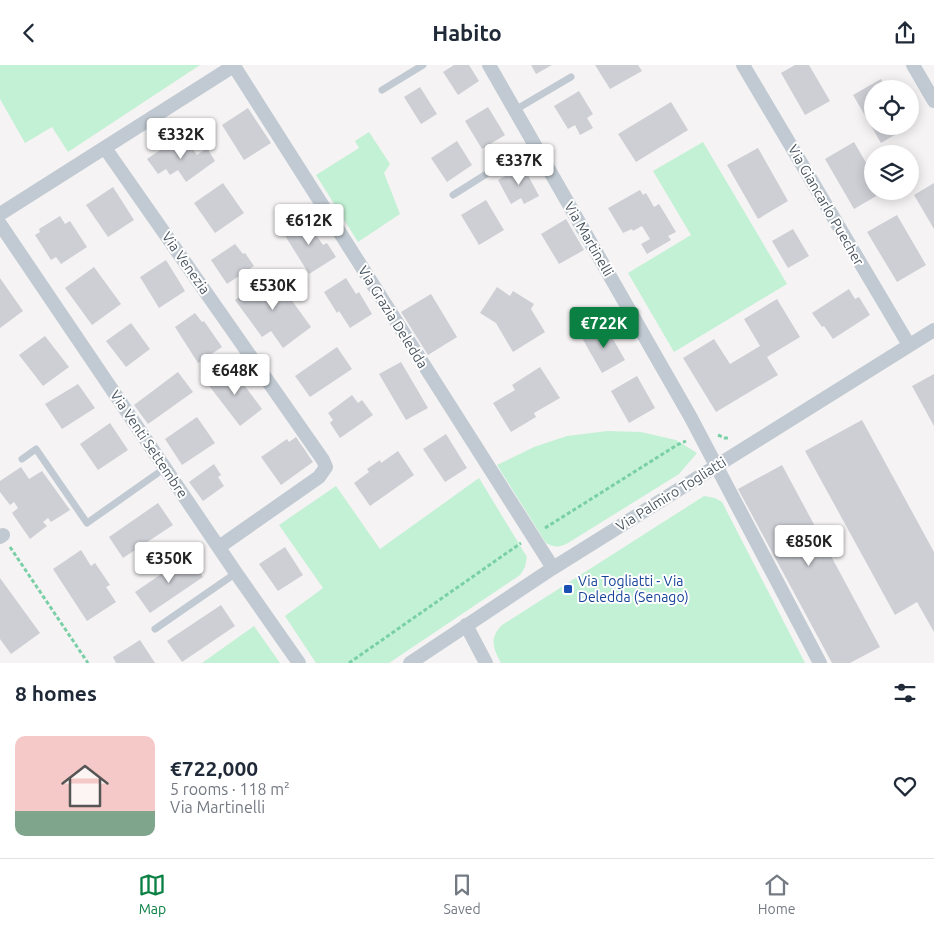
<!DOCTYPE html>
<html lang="en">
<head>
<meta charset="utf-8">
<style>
  body { margin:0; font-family:Ubuntu,sans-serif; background:#f6f6f7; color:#1f2937; height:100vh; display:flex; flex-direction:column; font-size:19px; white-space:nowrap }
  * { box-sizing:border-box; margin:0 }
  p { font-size:16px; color:#747a83 }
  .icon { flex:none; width:28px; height:28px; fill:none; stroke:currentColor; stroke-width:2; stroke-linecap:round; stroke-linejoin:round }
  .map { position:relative; height:598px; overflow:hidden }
  .side { display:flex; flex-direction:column; background:#fff; flex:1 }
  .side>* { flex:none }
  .buttons { position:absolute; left:864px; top:15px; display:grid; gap:10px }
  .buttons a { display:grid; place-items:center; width:55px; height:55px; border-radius:50%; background:#fff; box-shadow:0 2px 12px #0003; font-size:25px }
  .price { position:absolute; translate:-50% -42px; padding:0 11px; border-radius:5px; background:#fff; color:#222; font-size:16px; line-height:32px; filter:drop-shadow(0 1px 2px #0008) }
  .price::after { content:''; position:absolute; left:50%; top:30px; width:15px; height:11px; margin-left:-8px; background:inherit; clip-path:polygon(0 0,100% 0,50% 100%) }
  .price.active { background:#0b8043; color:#fff }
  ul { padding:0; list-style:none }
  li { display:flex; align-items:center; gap:15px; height:125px; padding:0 15px }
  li+li { border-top:1px solid #e0e1e3 }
  li span { display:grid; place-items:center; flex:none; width:140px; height:100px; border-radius:10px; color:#555 }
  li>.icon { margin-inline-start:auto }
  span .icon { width:60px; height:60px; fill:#fffc; stroke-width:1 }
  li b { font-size:21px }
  h2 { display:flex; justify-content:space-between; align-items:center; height:60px; padding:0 15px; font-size:21px }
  header { display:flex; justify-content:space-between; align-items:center; height:65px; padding:0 15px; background:#fff; font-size:22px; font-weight:600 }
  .menu { display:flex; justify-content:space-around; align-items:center; height:70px; border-top:1px solid #e0e1e3; background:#fff; font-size:14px; color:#747a83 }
  .menu a { display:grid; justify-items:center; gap:2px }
  .menu .active { color:#0b8043 }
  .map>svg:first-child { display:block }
  .green { fill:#c3f1d5 }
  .building { fill:#cdcfd5 }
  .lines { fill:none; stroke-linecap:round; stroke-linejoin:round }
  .path { stroke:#7ad0a6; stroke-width:3; stroke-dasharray:4 2.5; stroke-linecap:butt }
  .service { stroke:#c1cad2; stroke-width:7 }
  .minor { stroke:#c1cad2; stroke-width:14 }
  .transit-dot { fill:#1a4fb4; stroke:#fff; stroke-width:2 }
  .labels { text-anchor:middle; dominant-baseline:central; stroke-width:4; stroke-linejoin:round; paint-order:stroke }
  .street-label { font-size:14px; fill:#4a5661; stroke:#fff }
  .transit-label { font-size:14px; fill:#164399; stroke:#fff; text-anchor:start }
</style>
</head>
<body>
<header><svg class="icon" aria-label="back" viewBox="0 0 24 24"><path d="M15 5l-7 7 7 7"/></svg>Habito<svg class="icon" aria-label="share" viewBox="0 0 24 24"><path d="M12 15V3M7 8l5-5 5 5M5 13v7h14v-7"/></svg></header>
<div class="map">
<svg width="934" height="598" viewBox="0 0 934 598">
  <rect width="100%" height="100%" fill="#f5f3f3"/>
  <path class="green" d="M0 0H200L68 87 52 62 25 78 0 34Z
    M369 67 390 99 384 108 400 149 358 177 316 110 359 83 355 76Z
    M703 77 787 219 674 287 628 208 691 170 653 106Z
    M608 366 641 367 676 375 697 388 679 409 568 478C560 482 555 483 546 478L497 400 534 382 567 371Z
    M479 413 527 492 525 502 520 510 389 598H316L285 551 323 523 279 460 336 421 380 484Z
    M704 431 715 433 722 437 805 598H501C493 583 489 573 502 560Z
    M254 561 280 598H202Z"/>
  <path class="building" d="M454 0H469L479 16 458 30 443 7Z
    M531 0H552L536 9Z
    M595 0H638L642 6 610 24Z
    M795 0H809L830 36 805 50 781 8Z
    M881 14 886 24H872V61H898L895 63 898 68 881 78 853 30Z
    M420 22 437 49 421 59 404 32Z
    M579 26 593 49 587 53 593 63 580 70 575 60 568 64 554 41Z
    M671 37 688 65 636 97 618 69Z
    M488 42 505 70 482 84 465 56Z
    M248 43 271 78 244 95 222 60Z
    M186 74 197 90 207 83 215 96 186 117 178 105 170 110 166 104 158 109 147 94 169 79 172 84Z
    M457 76 472 100 447 117 431 93Z
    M854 77 872 108V126H885L854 144 825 94Z
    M758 83 788 136 758 154 727 100Z
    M523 101 539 131 524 139 521 133 511 139 498 115Z
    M223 118 244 148 215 168 194 138Z
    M934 118V164L914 130Z
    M113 122 134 155 108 172 86 140Z
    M640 125 643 130 646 128 654 142 659 139 676 167 668 171 671 175 647 189 641 179 650 174 642 161 633 166 632 164 623 168 608 143Z
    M486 135 504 165 479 180 461 150Z
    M897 150 926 200 897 217 867 167Z
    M60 151 65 159 70 156 87 182 61 199 56 192 51 195 35 170 40 167 39 164Z
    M310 152 320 167 316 170 323 180 327 178 336 192 309 209 284 169Z
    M566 154 584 185 559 199 541 169Z
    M793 164 809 191 788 203 772 176Z
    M235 179 243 189 245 188 254 201 227 219 211 195Z
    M166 195 185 226 159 243 140 212Z
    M94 202 121 239 92 260 65 223Z
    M272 208 311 262 283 283 271 266 262 272 235 235Z
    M0 213 23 246 0 263Z
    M346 213 356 229 359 227 372 249 350 263 339 246 337 248 324 227Z
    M497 222 510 231 513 226 534 239 531 244 545 267 513 287 496 258 480 248Z
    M849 224 855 234 859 232 870 250 833 274 824 261 822 262 812 248Z
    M431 229 457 272 428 290 401 247Z
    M777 234 800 272 767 292 778 310 716 347 683 293 714 274 730 299 760 281 744 254Z
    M195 248 202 257 204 256 222 282 198 298 175 262Z
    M131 258 150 284 126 302 106 276Z
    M605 260 625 295 602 308 582 273Z
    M45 271 69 302 43 321 19 290Z
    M337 282 352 304 310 332 295 311Z
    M401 297 428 343 406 355 379 309Z
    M230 301 262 344 240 361 207 318Z
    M540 302 560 333 534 348 536 352 511 367 493 338 515 325 512 320Z
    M178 307 193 327 148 359 134 340Z
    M934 309V361L912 321Z
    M637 311 655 343 629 358 611 326Z
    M78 319 95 343 62 364 45 339Z
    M352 330 358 338 362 335 373 350 340 373 330 358 333 355 328 348Z
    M197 352 215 378 182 400 165 374Z
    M862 355 934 487V567L917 537 895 550 805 386Z
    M110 358 128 385 98 405 80 379Z
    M446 369 467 403 445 417 423 384Z
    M296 372 313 397 281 420 261 392 287 374 289 377Z
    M398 386 414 410 370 441 354 418 369 407 367 404 380 395 381 398Z
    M214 399 221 410 218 412 224 421 203 436 189 417Z
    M782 400 880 582 850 598H832L738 424Z
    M21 402 29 414 42 406 70 445 51 457 48 453 43 457 47 461 30 474 12 448 18 443 14 437 10 440 0 427V416Z
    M158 438 173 460 123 493 109 472Z
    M285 482 303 510 278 526 259 499Z
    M81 485 91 501 95 498 110 520 106 522 116 537 87 556 53 504Z
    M189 490 203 512 150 548 135 527Z
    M0 513 40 568 11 589 0 574Z
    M221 540 235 561 182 597 167 576Z
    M140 575 155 598H116L113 592Z"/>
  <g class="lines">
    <path class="path" d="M718 370 725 373H730
      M545 463 677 380 686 376
      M10 482 88 598
      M349 598 521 478"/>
    <path class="service" d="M382 25 423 0
      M515 45 571 12
      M453 130 534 79
      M22 394 36 384 87 458 165 403
      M155 564 236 508"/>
    <path class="minor" d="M489 0 690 351 820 598
      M743 0 909 280
      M913 0 934 36
      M234 1 553 503
      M105 83 323 395 326 402 319 412 219 482
      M0 149 235 0
      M0 159 236 508 299 598
      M0 472 3 470
      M466 560 486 598
      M410 598 553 503 934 265"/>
  </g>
  <rect class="transit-dot" x="563" y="519" width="10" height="10" rx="2.5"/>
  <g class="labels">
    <g class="street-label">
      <text transform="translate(826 140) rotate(60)">Via Giancarlo Puecher</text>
      <text transform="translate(589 174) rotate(60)">Via Martinelli</text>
      <text transform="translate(186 198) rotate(55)">Via Venezia</text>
      <text transform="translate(393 252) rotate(58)">Via Grazia Deledda</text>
      <text transform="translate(149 379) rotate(56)">Via Venti Settembre</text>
      <text transform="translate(671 429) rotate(-32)">Via Palmiro Togliatti</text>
    </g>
    <g class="transit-label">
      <text x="578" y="516">Via Togliatti - Via<tspan x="578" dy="16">Deledda (Senago)</tspan></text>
    </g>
  </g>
</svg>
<div class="buttons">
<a><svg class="icon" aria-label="locate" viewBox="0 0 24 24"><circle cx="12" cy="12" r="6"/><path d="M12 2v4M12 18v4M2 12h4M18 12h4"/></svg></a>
<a><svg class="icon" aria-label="layers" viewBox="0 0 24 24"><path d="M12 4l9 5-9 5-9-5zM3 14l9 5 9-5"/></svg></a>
</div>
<b class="price" style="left:181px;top:95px">€332K</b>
<b class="price" style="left:519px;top:121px">€337K</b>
<b class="price" style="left:309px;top:181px">€612K</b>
<b class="price" style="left:273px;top:246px">€530K</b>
<b class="price active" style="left:604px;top:284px">€722K</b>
<b class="price" style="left:235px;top:331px">€648K</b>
<b class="price" style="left:809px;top:502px">€850K</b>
<b class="price" style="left:169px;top:519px">€350K</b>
</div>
<section class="side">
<h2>8 homes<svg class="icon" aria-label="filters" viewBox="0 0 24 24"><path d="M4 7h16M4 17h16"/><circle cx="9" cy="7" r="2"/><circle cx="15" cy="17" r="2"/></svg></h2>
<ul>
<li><span style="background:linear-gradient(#f6c9c9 75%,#7fa58c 0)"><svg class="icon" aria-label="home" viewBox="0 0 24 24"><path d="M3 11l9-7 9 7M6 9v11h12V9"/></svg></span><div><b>€722,000</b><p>5 rooms · 118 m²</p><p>Via Martinelli</p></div><svg class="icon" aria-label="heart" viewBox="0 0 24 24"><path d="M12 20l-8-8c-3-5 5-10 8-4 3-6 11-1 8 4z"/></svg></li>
</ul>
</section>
<nav class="menu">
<a class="active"><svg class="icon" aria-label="map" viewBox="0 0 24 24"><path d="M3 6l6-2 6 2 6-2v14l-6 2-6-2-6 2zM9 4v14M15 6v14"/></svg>Map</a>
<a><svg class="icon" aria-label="saved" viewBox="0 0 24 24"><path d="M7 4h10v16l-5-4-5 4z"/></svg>Saved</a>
<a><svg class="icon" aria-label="home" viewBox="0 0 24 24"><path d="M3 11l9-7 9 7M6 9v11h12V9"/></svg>Home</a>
</nav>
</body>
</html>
